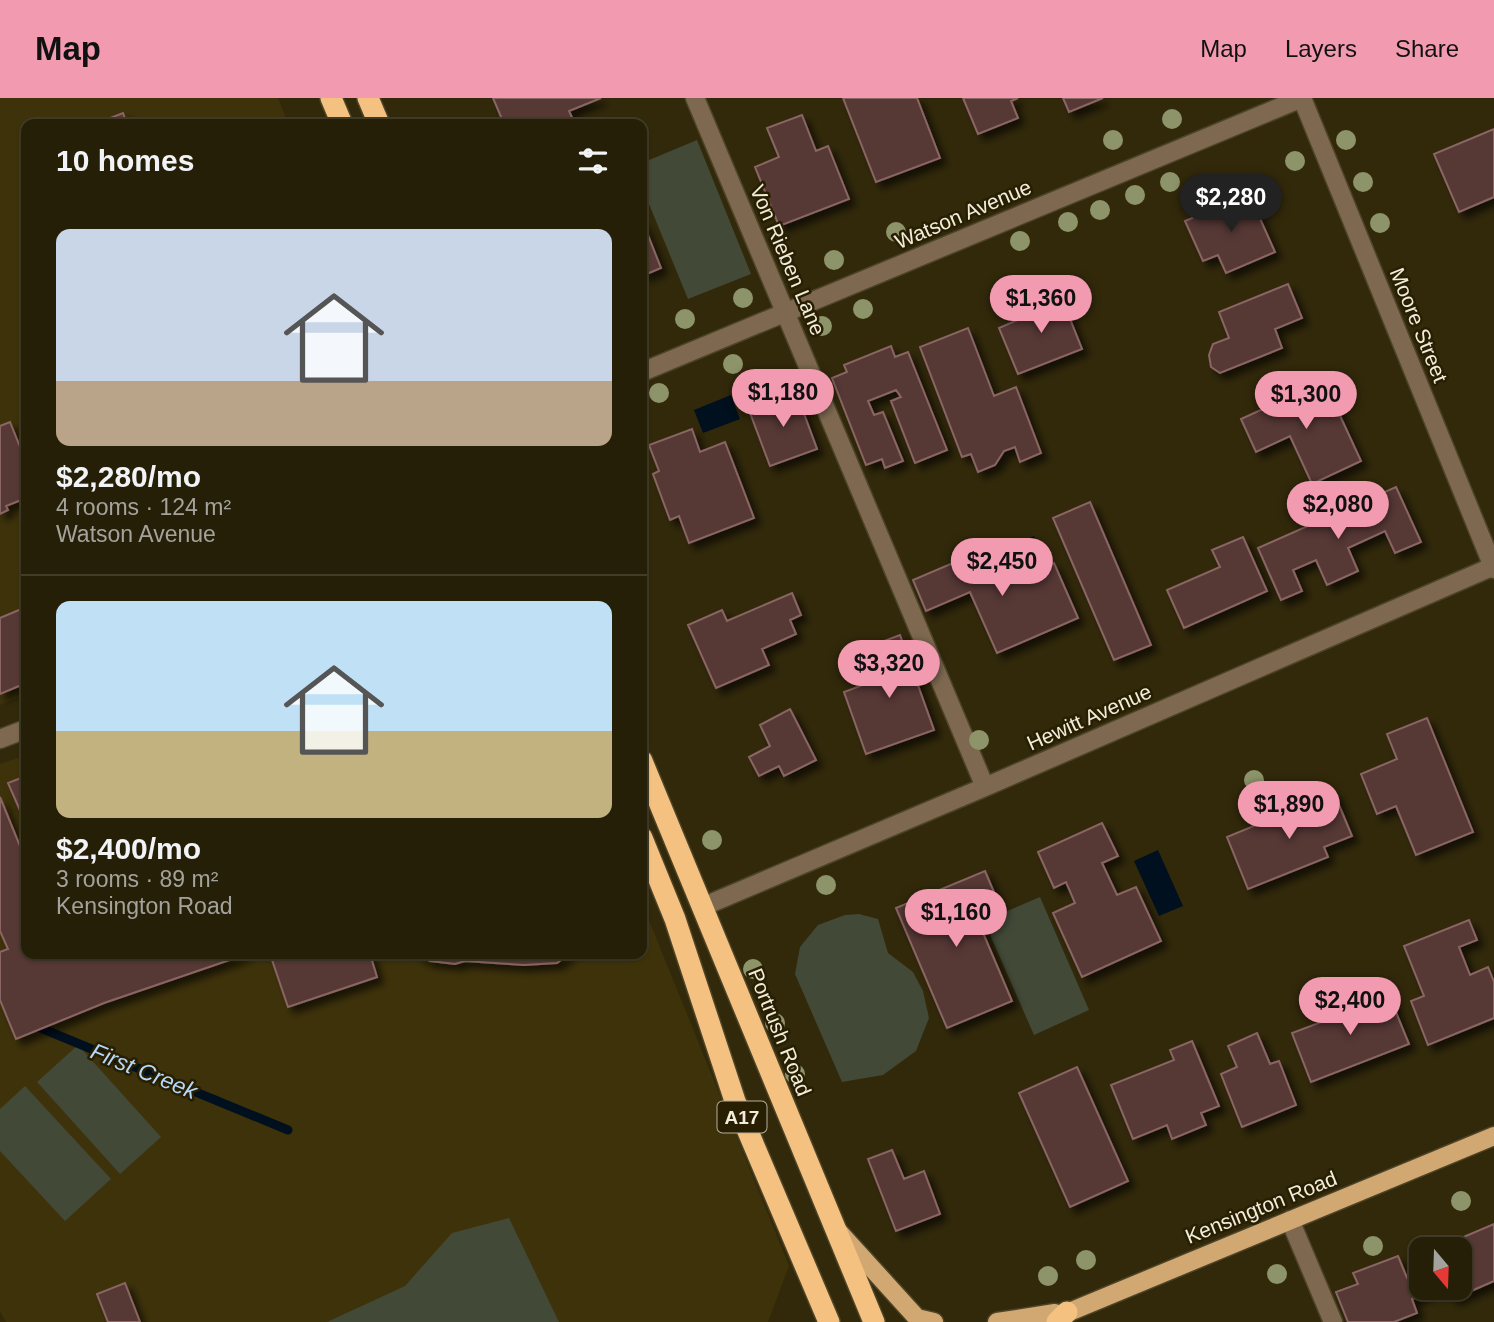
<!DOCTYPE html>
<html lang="en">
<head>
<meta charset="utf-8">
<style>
  body { margin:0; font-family:Arial,sans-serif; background:#2e2712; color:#f1f3f6; height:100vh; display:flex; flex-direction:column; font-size:26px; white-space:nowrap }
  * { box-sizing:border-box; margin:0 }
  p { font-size:23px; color:#a4a29c }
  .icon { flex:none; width:38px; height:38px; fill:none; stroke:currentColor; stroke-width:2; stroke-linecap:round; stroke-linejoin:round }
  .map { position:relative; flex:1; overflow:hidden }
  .details { position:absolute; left:21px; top:21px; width:626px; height:840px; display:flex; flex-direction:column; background:#261f08; border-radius:14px; box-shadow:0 2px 5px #0004,0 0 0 2px #423d29 }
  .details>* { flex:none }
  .needle { width:46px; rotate:161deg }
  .buttons { position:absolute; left:1409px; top:1139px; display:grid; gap:14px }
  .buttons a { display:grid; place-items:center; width:63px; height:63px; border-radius:14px; background:#261f08; box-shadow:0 2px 5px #0004,0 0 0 2px #423d29; font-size:35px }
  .price { position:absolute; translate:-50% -60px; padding:0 16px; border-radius:24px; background:#f29aaf; color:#111; font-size:23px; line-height:46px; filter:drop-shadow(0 2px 4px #0008) }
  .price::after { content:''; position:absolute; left:50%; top:42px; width:21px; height:16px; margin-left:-10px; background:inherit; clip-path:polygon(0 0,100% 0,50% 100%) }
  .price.on { background:#222; color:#fff }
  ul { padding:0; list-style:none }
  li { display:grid; align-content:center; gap:14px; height:371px; padding:0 35px }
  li+li { border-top:2px solid #423d29 }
  li span { display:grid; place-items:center; height:217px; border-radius:14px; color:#555 }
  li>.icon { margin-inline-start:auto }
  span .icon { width:126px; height:126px; fill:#fffc; stroke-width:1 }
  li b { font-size:30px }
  h2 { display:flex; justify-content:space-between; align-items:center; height:84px; padding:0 35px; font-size:30px }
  header { display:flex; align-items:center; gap:42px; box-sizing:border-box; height:98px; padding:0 35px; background:#f29aaf; color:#111 }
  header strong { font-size:33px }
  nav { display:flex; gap:38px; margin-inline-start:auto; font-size:24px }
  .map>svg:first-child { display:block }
  .built { fill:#3e320b }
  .green { fill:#424937 }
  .water { fill:#01101f }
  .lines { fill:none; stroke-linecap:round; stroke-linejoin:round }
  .stream { stroke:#01101f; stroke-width:9 }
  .building { fill:#573735; stroke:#896563; stroke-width:2; filter:url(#shadow) }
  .minor-casing { stroke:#4d4428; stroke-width:21 }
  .major-casing { stroke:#4d4428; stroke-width:21 }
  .highway-casing { stroke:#4d4428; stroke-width:24 }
  .minor { stroke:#7e6950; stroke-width:18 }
  .major { stroke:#d2a872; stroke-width:18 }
  .highway { stroke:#f4c180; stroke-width:21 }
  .tree { fill:#8d946a }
  .labels { text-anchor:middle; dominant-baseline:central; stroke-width:5; stroke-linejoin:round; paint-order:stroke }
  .shield { fill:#281f02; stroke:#b5ae9a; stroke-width:2 }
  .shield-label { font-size:19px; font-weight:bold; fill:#f2ecdb }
  .street-label { font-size:21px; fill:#f2ecdb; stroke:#281f02 }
  .water-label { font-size:23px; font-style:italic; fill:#b7d9f9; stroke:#281f02 }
</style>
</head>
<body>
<header>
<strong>Map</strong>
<nav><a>Map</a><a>Layers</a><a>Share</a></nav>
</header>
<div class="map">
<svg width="1494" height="1224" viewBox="0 0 1494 1224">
  <defs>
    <filter id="shadow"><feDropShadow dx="6" dy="6" stdDeviation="3.5" flood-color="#0009"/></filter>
  </defs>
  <rect width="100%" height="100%" fill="#32290b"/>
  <path class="built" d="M0 0H278L288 26H26V596L0 607Z
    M26 657V856H642V805L789 1168 768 1224H6L0 1213V666Z"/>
  <path class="green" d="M697 42 751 176 688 201 642 89V65Z
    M1040 799 1089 912 1034 937 984 823Z
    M859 816 878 821 888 855 913 874 923 893 929 920 916 953 883 977 842 984 795 876 800 849 818 827 845 817Z
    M78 947 161 1039 120 1076 37 984Z
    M25 988 111 1081 65 1123 0 1053V1011Z
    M509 1120 559 1224H327L405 1188 452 1135Z"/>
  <path class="water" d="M731 297 740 321 703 335 694 312Z
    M1034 438 1045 458 1005 474 997 455Z
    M1158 752 1183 808 1159 818 1134 763Z"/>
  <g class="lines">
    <path class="stream" d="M31 926 288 1032"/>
  </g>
  <path class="building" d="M493 0H601L569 13 575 26H504Z
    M843 0H917L940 60 876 84Z
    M963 0H1018L1011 3 1018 20 978 36Z
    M1063 0H1103L1069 14Z
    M123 15 127 26H95Z
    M802 17 816 53 828 48 849 101 779 128 755 69 779 59 767 30Z
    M1494 31V99L1459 114 1434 56Z
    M1249 96 1275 154 1226 175 1218 157 1203 163 1185 123Z
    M642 122 661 170 642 178Z
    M1288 186 1302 220 1275 231 1282 250 1220 275 1211 269 1209 257 1213 246 1229 240 1219 214Z
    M1060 196 1082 251 1018 276 999 230 1020 221 1017 214Z
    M968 230 994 298 1016 289 1041 355 1020 364 1015 349 1004 353 995 367 978 374 971 356 962 359 920 249Z
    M891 248 895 259 908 254 947 352 915 365 891 303 901 299 896 292 868 303 874 317 883 314 903 363 885 370 882 361 866 367 832 280 847 274 844 267Z
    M1324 283 1361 363 1312 386 1290 338 1256 354 1241 321Z
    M796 294 817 351 770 368 749 312Z
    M10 324 26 364V400L6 408 8 412 0 416V328Z
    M692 331 700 354 725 344 754 420 689 445 679 418 670 422 653 376 659 373 649 347Z
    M1396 389 1421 444 1395 455 1385 433 1348 450 1358 473 1327 487 1316 462 1293 472 1302 493 1281 502 1258 450Z
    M1090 404 1151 547 1114 562 1053 420Z
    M1243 439 1267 493 1184 530 1167 492 1220 469 1212 452Z
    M988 450 1004 486 1054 465 1078 520 997 555 970 494 926 513 913 482Z
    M792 495 801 517 790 522 796 536 762 551 769 567 716 590 688 527 722 512 727 523Z
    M26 509V585L0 596V520Z
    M900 537 934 632 866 656 844 594 879 581 868 549Z
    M790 611 816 662 784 678 779 668 759 678 749 659 770 648 760 627Z
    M1427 620 1473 734 1416 757 1396 708 1377 716 1361 676 1397 661 1387 636Z
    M26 678V726L8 685Z
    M1334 695 1352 738 1324 749 1328 759 1248 791 1227 739Z
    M0 699 26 763V856H247L104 905 16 941 0 902V854L8 851 0 833Z
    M1102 725 1118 758 1102 765 1117 797 1136 789 1161 843 1082 879 1053 815 1075 805 1066 784 1054 790 1038 754Z
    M985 773 999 806 975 816 1012 903 947 930 896 810Z
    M1469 822 1477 842 1459 849 1470 877 1488 869 1494 884V920L1428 947 1411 903 1424 898 1404 848Z
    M270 856H370L377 879 288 909Z
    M415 856H569L557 865 524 867 465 863 455 866 430 863Z
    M1361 890 1369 911 1391 902 1409 946 1311 984 1292 935 1343 916 1337 899Z
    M1257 935 1270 966 1279 963 1296 1007 1242 1029 1221 976 1237 969 1228 948Z
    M1192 943 1219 1008 1201 1015 1206 1027 1172 1041 1167 1027 1133 1041 1111 987 1174 962 1170 952Z
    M1077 969 1128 1083 1070 1109 1019 995Z
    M892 1052 904 1081 924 1073 940 1116 896 1133 868 1061Z
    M1494 1126V1183L1453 1201 1448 1190H1460V1152H1421V1164L1416 1152 1435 1144 1440 1149Z
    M1398 1158 1407 1180 1417 1176 1425 1196 1412 1201 1417 1215 1394 1224H1348L1336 1194 1358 1186 1353 1175Z
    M125 1185 140 1224H108L97 1196Z"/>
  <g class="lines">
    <defs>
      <path id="minor" d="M695 0 985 689
        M1302 0 1494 471
        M642 274 1302 0
        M0 641 26 631
        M702 809 985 689 1494 468
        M1290 1122 1333 1224"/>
      <path id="major" d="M839 1134 917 1220 934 1224
        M997 1224 1055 1215
        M1045 1224 1494 1038"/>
      <path id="highway" d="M331 0 342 26
        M368 0 379 26
        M642 663 874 1224
        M642 740 675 821 735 1003 829 1224
        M1057 1224 1067 1214"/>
    </defs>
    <use href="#minor" class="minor-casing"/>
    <use href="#major" class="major-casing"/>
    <use href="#highway" class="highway-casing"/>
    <use href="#minor" class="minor"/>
    <use href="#major" class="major"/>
    <use href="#highway" class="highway"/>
  </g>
  <g class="tree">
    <circle cx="1172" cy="21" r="10"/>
    <circle cx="1113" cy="42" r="10"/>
    <circle cx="1346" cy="42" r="10"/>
    <circle cx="1295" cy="63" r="10"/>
    <circle cx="1170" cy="84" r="10"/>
    <circle cx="1363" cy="84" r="10"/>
    <circle cx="1135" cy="97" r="10"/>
    <circle cx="1100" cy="112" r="10"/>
    <circle cx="1068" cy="124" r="10"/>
    <circle cx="1380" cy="125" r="10"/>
    <circle cx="896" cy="134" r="10"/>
    <circle cx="1020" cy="143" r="10"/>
    <circle cx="834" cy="162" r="10"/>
    <circle cx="743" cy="200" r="10"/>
    <circle cx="863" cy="211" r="10"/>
    <circle cx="685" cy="221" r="10"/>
    <circle cx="822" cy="228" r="10"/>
    <circle cx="733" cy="266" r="10"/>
    <circle cx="659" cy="295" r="10"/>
    <circle cx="979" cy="642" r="10"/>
    <circle cx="1254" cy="682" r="10"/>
    <circle cx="712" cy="742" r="10"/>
    <circle cx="826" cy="787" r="10"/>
    <circle cx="753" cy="871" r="10"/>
    <circle cx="775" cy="925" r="10"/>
    <circle cx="795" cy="976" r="10"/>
    <circle cx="1461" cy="1103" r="10"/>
    <circle cx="1373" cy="1148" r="10"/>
    <circle cx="1086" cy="1162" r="10"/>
    <circle cx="1277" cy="1176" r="10"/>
    <circle cx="1048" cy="1178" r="10"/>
  </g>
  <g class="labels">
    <rect class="shield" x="717.5" y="1003.5" width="49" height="31" rx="5"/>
    <g class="shield-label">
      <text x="742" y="1019">A17</text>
    </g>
    <g class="street-label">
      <text transform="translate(963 116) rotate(-23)">Watson Avenue</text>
      <text transform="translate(788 162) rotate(67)">Von Rieben Lane</text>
      <text transform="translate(1419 227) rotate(68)">Moore Street</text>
      <text transform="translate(1089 619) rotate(-24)">Hewitt Avenue</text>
      <text transform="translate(780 934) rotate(68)">Portrush Road</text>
      <text transform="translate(1261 1109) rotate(-22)">Kensington Road</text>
    </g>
    <g class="water-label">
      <text transform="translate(144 973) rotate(22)">First Creek</text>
    </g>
  </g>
</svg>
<div class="buttons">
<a><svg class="needle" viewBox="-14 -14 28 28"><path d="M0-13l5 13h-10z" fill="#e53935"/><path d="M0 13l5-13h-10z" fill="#a4a29c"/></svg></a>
</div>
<b class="price on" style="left:1231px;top:136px">$2,280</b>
<b class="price" style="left:1041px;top:237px">$1,360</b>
<b class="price" style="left:783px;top:331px">$1,180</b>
<b class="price" style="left:1306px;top:333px">$1,300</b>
<b class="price" style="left:1338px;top:443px">$2,080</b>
<b class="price" style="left:1002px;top:500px">$2,450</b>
<b class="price" style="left:889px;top:602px">$3,320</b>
<b class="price" style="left:1289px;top:743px">$1,890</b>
<b class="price" style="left:956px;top:851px">$1,160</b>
<b class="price" style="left:1350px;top:939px">$2,400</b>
<section class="details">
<h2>10 homes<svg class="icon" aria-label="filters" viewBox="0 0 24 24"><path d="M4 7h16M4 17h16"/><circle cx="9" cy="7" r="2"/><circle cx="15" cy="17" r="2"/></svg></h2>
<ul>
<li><span style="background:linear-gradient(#c9d6e8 70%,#b9a48a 0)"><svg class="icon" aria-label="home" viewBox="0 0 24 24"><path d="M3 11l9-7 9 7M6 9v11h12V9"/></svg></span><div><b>$2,280/mo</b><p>4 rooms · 124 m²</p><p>Watson Avenue</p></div></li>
<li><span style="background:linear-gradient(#bfe0f5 60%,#c2b280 0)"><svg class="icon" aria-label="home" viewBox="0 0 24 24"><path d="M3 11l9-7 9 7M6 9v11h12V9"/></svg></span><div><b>$2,400/mo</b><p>3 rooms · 89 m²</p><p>Kensington Road</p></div></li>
</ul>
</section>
</div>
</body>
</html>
